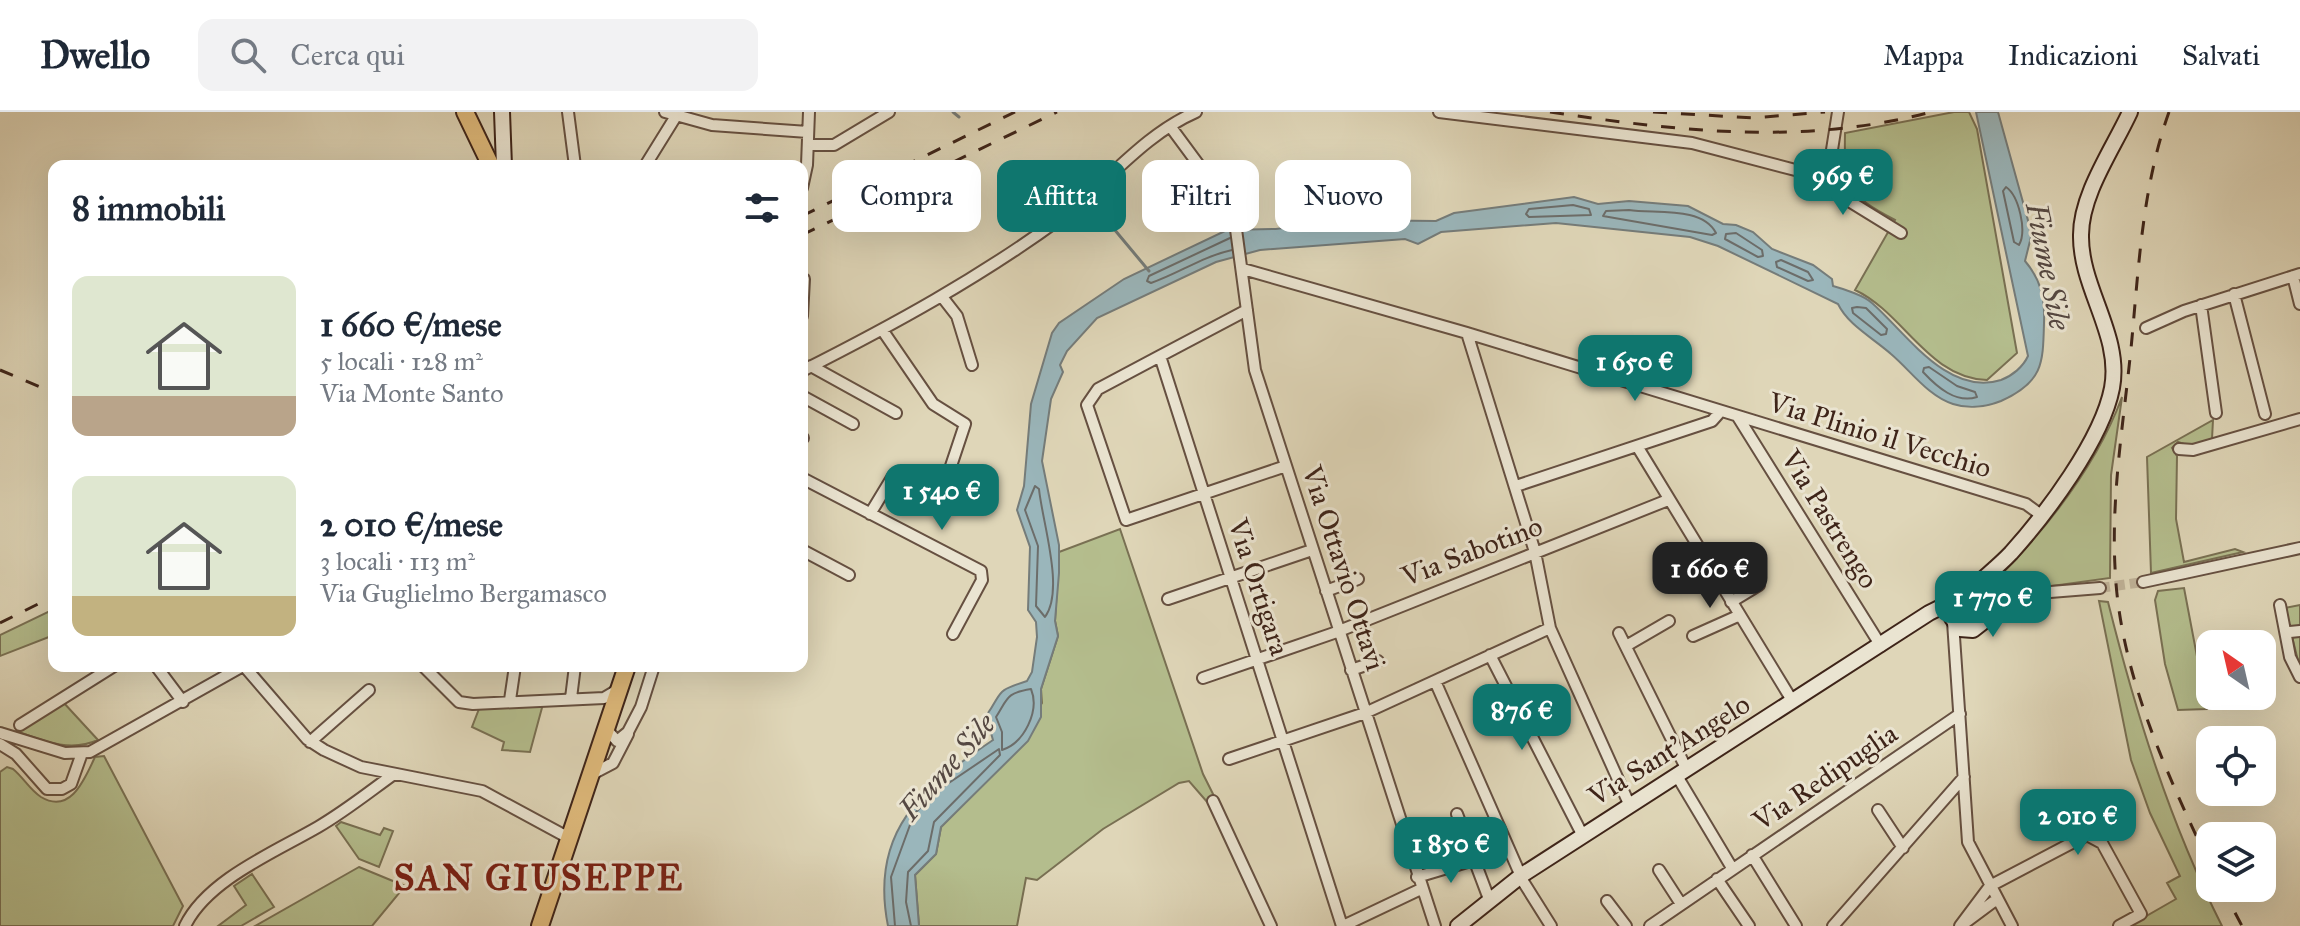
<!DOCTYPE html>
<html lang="it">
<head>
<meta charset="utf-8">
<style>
  body { margin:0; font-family:"IM FELL Great Primer",serif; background:#f2f2f3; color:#1f2937; height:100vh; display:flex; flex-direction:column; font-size:30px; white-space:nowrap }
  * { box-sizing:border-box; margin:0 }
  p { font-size:26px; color:#747a83 }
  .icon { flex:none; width:44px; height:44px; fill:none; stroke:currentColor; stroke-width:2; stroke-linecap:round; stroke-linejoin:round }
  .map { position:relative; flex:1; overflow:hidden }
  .details { position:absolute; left:48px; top:48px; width:760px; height:512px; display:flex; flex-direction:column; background:#fff; border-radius:16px; box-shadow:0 8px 32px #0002 }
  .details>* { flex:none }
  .banner { position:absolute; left:832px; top:48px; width:760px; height:72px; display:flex; gap:16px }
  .needle { width:52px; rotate:326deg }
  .tools { position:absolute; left:2196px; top:518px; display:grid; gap:16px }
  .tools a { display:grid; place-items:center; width:80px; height:80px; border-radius:16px; background:#fff; box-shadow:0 8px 32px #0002; font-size:40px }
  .price { position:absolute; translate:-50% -68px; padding:0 18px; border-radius:16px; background:#0f766e; color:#fff; font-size:26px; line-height:52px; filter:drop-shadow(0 2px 4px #0008) }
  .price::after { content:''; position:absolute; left:50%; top:48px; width:24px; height:18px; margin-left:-12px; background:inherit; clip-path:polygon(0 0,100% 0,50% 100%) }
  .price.selected { background:#222; color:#fff }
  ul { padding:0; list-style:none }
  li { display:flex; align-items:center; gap:24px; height:200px; padding:0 24px }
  li span { display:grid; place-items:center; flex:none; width:224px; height:160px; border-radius:16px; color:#555 }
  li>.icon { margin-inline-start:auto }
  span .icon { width:96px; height:96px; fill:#fffc; stroke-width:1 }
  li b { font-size:34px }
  h2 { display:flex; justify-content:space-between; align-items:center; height:96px; padding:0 24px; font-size:34px }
  .pill { padding:0 28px; border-radius:16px; background:#fff; box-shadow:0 8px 32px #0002; font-size:28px; line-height:72px }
  .pill.selected { background:#0f766e; color:#fff }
  header { display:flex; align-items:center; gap:48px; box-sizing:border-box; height:112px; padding:0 40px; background:#fff; border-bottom:2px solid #e0e1e3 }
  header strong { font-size:38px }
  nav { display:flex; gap:44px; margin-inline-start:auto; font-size:28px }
  .search { width:560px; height:72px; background:#f2f2f3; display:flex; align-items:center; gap:20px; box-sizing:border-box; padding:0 28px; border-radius:16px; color:#747a83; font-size:30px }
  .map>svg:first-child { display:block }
  .green { fill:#b4bd8d; stroke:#797053; stroke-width:2 }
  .water { fill:#9ab6bb; stroke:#757c7a; stroke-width:2 }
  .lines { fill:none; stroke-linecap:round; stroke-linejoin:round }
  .shore { stroke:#6c6d6a; stroke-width:2 }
  .stream { stroke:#757c7a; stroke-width:3 }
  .street-tunnel { stroke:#bfb298; stroke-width:10; stroke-dasharray:10 5; stroke-linecap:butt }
  .street-casing { stroke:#665041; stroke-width:14 }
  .secondary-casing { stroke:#3e2419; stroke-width:18 }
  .primary-casing { stroke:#3e2419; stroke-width:20 }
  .street { stroke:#eae4d1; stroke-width:10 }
  .secondary { stroke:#eae4d1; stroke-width:14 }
  .primary { stroke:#e0bb7c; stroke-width:16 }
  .rail { stroke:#3e2419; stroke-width:3; stroke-dasharray:14 14; stroke-linecap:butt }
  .labels { text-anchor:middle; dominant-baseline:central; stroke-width:6; stroke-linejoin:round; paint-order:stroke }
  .street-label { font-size:28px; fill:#3e2419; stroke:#eae4d1 }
  .water-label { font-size:30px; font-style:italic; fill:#554842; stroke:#eae4d1 }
  .district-label { font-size:36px; font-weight:bold; letter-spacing:2px; fill:#7a1f14; stroke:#eae4d1 }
</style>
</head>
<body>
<header>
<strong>Dwello</strong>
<div class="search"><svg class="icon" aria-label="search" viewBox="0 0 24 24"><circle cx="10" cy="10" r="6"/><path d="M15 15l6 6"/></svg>Cerca qui</div>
<nav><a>Mappa</a><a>Indicazioni</a><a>Salvati</a></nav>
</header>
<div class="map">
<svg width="2300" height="814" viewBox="0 0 2300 814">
  <rect width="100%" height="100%" fill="#dfd6b8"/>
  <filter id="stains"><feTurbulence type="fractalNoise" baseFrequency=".0025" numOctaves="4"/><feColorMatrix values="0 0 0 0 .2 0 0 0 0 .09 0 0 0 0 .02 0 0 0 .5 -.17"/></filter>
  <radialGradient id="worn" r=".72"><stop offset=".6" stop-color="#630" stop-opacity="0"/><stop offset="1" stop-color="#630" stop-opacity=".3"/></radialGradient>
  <path class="green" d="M1954 0H1969L1977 17 2017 241 1987 268C1928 266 1904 201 1855 178L1895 108C1846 82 1844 75 1845 21Z
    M2122 285 2111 363 2110 466 2008 480 1998 477 1997 467C2047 416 2097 353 2122 285Z
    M2213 308 2212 327 2190 334 2178 330 2172 336 2177 344 2176 407 2184 450 2235 437 2243 440 2151 461 2147 345Z
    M1120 417 1203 662 1216 688 1208 691 1189 669 1179 671 1103 717 1037 768 1026 766 1017 814H919L915 763 936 742 941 715 1007 648 1042 591 1041 577 1058 524 1055 509 1059 440Z
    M2184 476 2207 597 2178 598 2165 552 2155 488 2158 479Z
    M2099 489 2108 490C2136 602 2170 711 2222 814H2129L2176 787 2167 771 2180 764 2150 701 2131 648Z
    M2300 493V557L2285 496Z
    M54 497V523L0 544V523Z
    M63 590 98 628C71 640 46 630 19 620Z
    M543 592 530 640 502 638 504 630 472 615 479 597Z
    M104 644 183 794 173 814H0V660L7 655 13 657C23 665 30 678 41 685 71 703 85 666 95 645Z
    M341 710 380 723 384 716 393 719 379 755 359 747 336 714Z
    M359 755 405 774 372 814H255Z
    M252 762 274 795 241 814H218L246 793 234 774Z"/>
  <path class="water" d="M1976 0H1998L2029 112 2031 125 2025 149C2041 168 2045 186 2044 211 2043 252 2043 270 2001 289 1986 295 1968 297 1953 292 1928 284 1911 259 1891 242 1873 226 1848 213 1838 192L1718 134 1690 125 1556 111 1441 120 1418 132 1405 127 1260 138 1216 150 1097 206 1067 239 1060 253 1063 260 1051 287 1042 349 1059 433V461L1055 509 1058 524 1041 577V605L1028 629 941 715 936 742 915 763 919 814H888C869 719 922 676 993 628L986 604C1004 579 993 580 1027 569L1032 560 1037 525 1036 510 1028 498 1030 435 1017 398 1024 374 1031 292 1052 221 1059 211 1124 167 1227 118 1276 117 1341 108 1436 109 1454 101 1574 85 1598 92 1629 89 1688 94 1723 112 1736 113 1753 120 1772 137 1813 153 1832 167 1833 174C1844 177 1865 184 1872 191 1906 221 1948 285 2001 268 2012 264 2023 255 2028 244Z"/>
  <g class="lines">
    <path class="shore" d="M2006 75C2019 84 2027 119 2019 133L2014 130 2003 79Z
      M1573 93 1589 97 1591 103 1529 105 1526 102 1529 97Z
      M1629 98C1655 102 1702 94 1716 121L1712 123 1603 104 1606 99Z
      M1736 121 1762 138 1763 144 1758 145 1725 127 1726 122Z
      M1230 126 1149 164 1147 169 1151 171C1180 161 1201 145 1232 138
      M1781 148 1808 160 1813 168 1808 169 1777 155 1776 150Z
      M1857 195 1866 196 1887 217 1886 222 1881 223 1853 201 1852 196Z
      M1929 255 1957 274 1975 280 1977 285C1956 292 1937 275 1923 260L1924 256Z
      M1035 374 1039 377C1042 409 1065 478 1045 505L1036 494 1038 434 1025 398Z
      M1031 577C1040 599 1024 631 1002 638V620L996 605C1008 586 1006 581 1031 577Z
      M895 814 891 765 914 702 937 679 999 637 1000 643 934 710 928 739 908 760 906 790 911 814"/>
    <path class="stream" d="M953 0 959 5
      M1019 55 1033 70 1070 93
      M1078 101 1095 116 1114 117 1149 159"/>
    <path class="street-tunnel" d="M2100 476 2143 470"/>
    <defs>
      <path id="street" d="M568 0 575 54
        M665 0 712 13 808 20
        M1439 0 1692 31 1803 60 1817 56 1831 44 1838 0
        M1170 14 1218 79 1235 110 1255 258 1435 814
        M808 33H834L889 0
        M1825 51 1849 89 1901 121
        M645 54 676 4
        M802 76 807 53 809 0
        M1243 157 1467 221 2026 392 2041 403
        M2293 164 2300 192
        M2234 182 2265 302
        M943 186 957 204 972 253
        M2201 193 2216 301
        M1247 198 1160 244 1342 814
        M802 204 804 167
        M2146 216 2184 199 2300 162
        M883 219 933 292 965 312 947 366
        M1467 221 1535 440 1550 516 1630 694
        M1160 244 1098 277 1087 293 1126 408 1286 354
        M811 254 896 301
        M802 259C893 213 979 166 1061 106 1106 72 1143 23 1196 0
        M802 284 853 312
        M1738 305 1881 534
        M802 325 803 326
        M1637 334 1793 590
        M2179 337 2193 338 2300 307
        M802 366 981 459 982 468 953 522
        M1516 374 1712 309 1720 300
        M870 402 893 364
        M802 438 849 463
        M2143 470 2300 436
        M1326 479 1358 467
        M1168 487 1312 438
        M1966 487 2100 476
        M1731 490 1759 473
        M2280 493 2290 545 2300 565
        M1953 510 1968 730 2012 814
        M2290 520 2300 519
        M1619 521 1687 658
        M1693 524 1740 503
        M1626 534 1669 509
        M1490 543 1583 724
        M156 554 183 590
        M244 554 307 627 324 638 361 655 482 679 569 726
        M423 554 459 590 473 592 604 586 619 577
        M1351 558 1378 549
        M1203 566 1334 521 1668 388
        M1435 569 1524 771 1551 814
        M571 586 575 554
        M510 588 515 554
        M20 613 114 554
        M607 618 617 629 628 620 641 595 654 554
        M0 621 65 641 90 640 243 554
        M310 630 369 578
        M0 632 16 642 47 677H62L71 672 82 641
        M1229 647 1365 601 1550 516
        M592 662 613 651 628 622
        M1677 664 1732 756
        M1213 689 1271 814
        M1878 698 1903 736
        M1457 702 1489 787
        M1752 743 1796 814
        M1659 758 1681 792
        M1417 765 1474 748
        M1717 767 1749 814
        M1607 789 1626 814
        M1966 810 1997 787
        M185 814C207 768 275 740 318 715 344 700 369 680 394 662
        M1343 814 1421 777
        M1650 814 1960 602
        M1833 814 1964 665
        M1960 814 1990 774 2087 723 2102 731 2141 802 2119 814"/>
      <path id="secondary" d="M502 0 504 54
        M1994 457 1980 479 1982 511 1973 518 1960 517 1952 506 1954 495C1971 475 1993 460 2011 441 2046 402 2102 328 2112 276 2122 223 2080 176 2081 123 2081 82 2113 37 2130 0
        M1989 463V478L2000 485
        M1458 814 1522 763 1929 501 1943 494 1957 492"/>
      <path id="primary" d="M465 0 491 54
        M540 814 627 554"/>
    </defs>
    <use href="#street" class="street-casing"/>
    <use href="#secondary" class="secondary-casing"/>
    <use href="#primary" class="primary-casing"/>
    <use href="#street" class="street"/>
    <use href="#secondary" class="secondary"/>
    <use href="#primary" class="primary"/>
    <path class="rail" d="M1550 0C1678 19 1803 34 1931 0
      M1653 0 1753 6 1825 0
      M2169 0C2143 73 2139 150 2132 226 2125 302 2111 379 2115 455 2119 559 2166 660 2210 753
      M802 104 1015 0
      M802 123 1057 0
      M0 258 54 281
      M0 511 54 484
      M2222 776 2242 814"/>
  </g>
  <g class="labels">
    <g class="street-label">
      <text transform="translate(1880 323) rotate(17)">Via Plinio il Vecchio</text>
      <text transform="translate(1830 407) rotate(58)">Via Pastrengo</text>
      <text transform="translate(1472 439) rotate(-21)">Via Sabotino</text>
      <text transform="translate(1344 456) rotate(72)">Via Ottavio Ottavi</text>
      <text transform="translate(1259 475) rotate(72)">Via Ortigara</text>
      <text transform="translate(1669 638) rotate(-32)">Via Sant'Angelo</text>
      <text transform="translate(1825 665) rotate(-34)">Via Redipuglia</text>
    </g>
    <g class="water-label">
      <text transform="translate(2048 154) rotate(79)">Fiume Sile</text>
      <text transform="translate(947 655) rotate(-49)">Fiume Sile</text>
    </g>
    <g class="district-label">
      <text x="539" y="766">SAN GIUSEPPE</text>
    </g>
  </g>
  <rect width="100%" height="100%" filter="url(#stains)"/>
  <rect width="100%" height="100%" fill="url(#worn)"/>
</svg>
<div class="tools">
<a><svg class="needle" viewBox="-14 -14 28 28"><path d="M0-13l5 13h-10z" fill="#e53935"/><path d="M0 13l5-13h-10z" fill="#747a83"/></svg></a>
<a><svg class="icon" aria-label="locate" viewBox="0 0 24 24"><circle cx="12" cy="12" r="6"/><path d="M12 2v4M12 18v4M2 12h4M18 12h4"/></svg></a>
<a><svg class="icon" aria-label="layers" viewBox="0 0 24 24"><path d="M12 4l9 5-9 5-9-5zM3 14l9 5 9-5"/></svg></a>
</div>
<b class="price" style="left:1843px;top:105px">969 €</b>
<b class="price" style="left:1635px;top:291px">1 650 €</b>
<b class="price" style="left:942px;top:420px">1 540 €</b>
<b class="price selected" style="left:1710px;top:498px">1 660 €</b>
<b class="price" style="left:1993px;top:527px">1 770 €</b>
<b class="price" style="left:1522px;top:640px">876 €</b>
<b class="price" style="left:2078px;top:745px">2 010 €</b>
<b class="price" style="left:1451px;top:773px">1 850 €</b>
<div class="banner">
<a class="pill">Compra</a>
<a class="pill selected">Affitta</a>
<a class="pill">Filtri</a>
<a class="pill">Nuovo</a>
</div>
<section class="details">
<h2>8 immobili<svg class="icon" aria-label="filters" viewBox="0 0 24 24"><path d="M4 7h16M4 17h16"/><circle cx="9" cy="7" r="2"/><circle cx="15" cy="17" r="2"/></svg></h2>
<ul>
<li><span style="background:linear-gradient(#dfe7d0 75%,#b9a48a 0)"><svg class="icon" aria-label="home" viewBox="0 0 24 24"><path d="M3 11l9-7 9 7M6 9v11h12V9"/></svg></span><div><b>1 660 €/mese</b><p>5 locali · 128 m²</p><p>Via Monte Santo</p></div></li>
<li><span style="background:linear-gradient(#dfe7d0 75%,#c2b280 0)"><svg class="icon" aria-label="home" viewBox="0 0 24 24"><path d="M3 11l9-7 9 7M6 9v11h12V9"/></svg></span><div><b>2 010 €/mese</b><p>3 locali · 113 m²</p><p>Via Guglielmo Bergamasco</p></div></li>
</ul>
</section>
</div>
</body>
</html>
